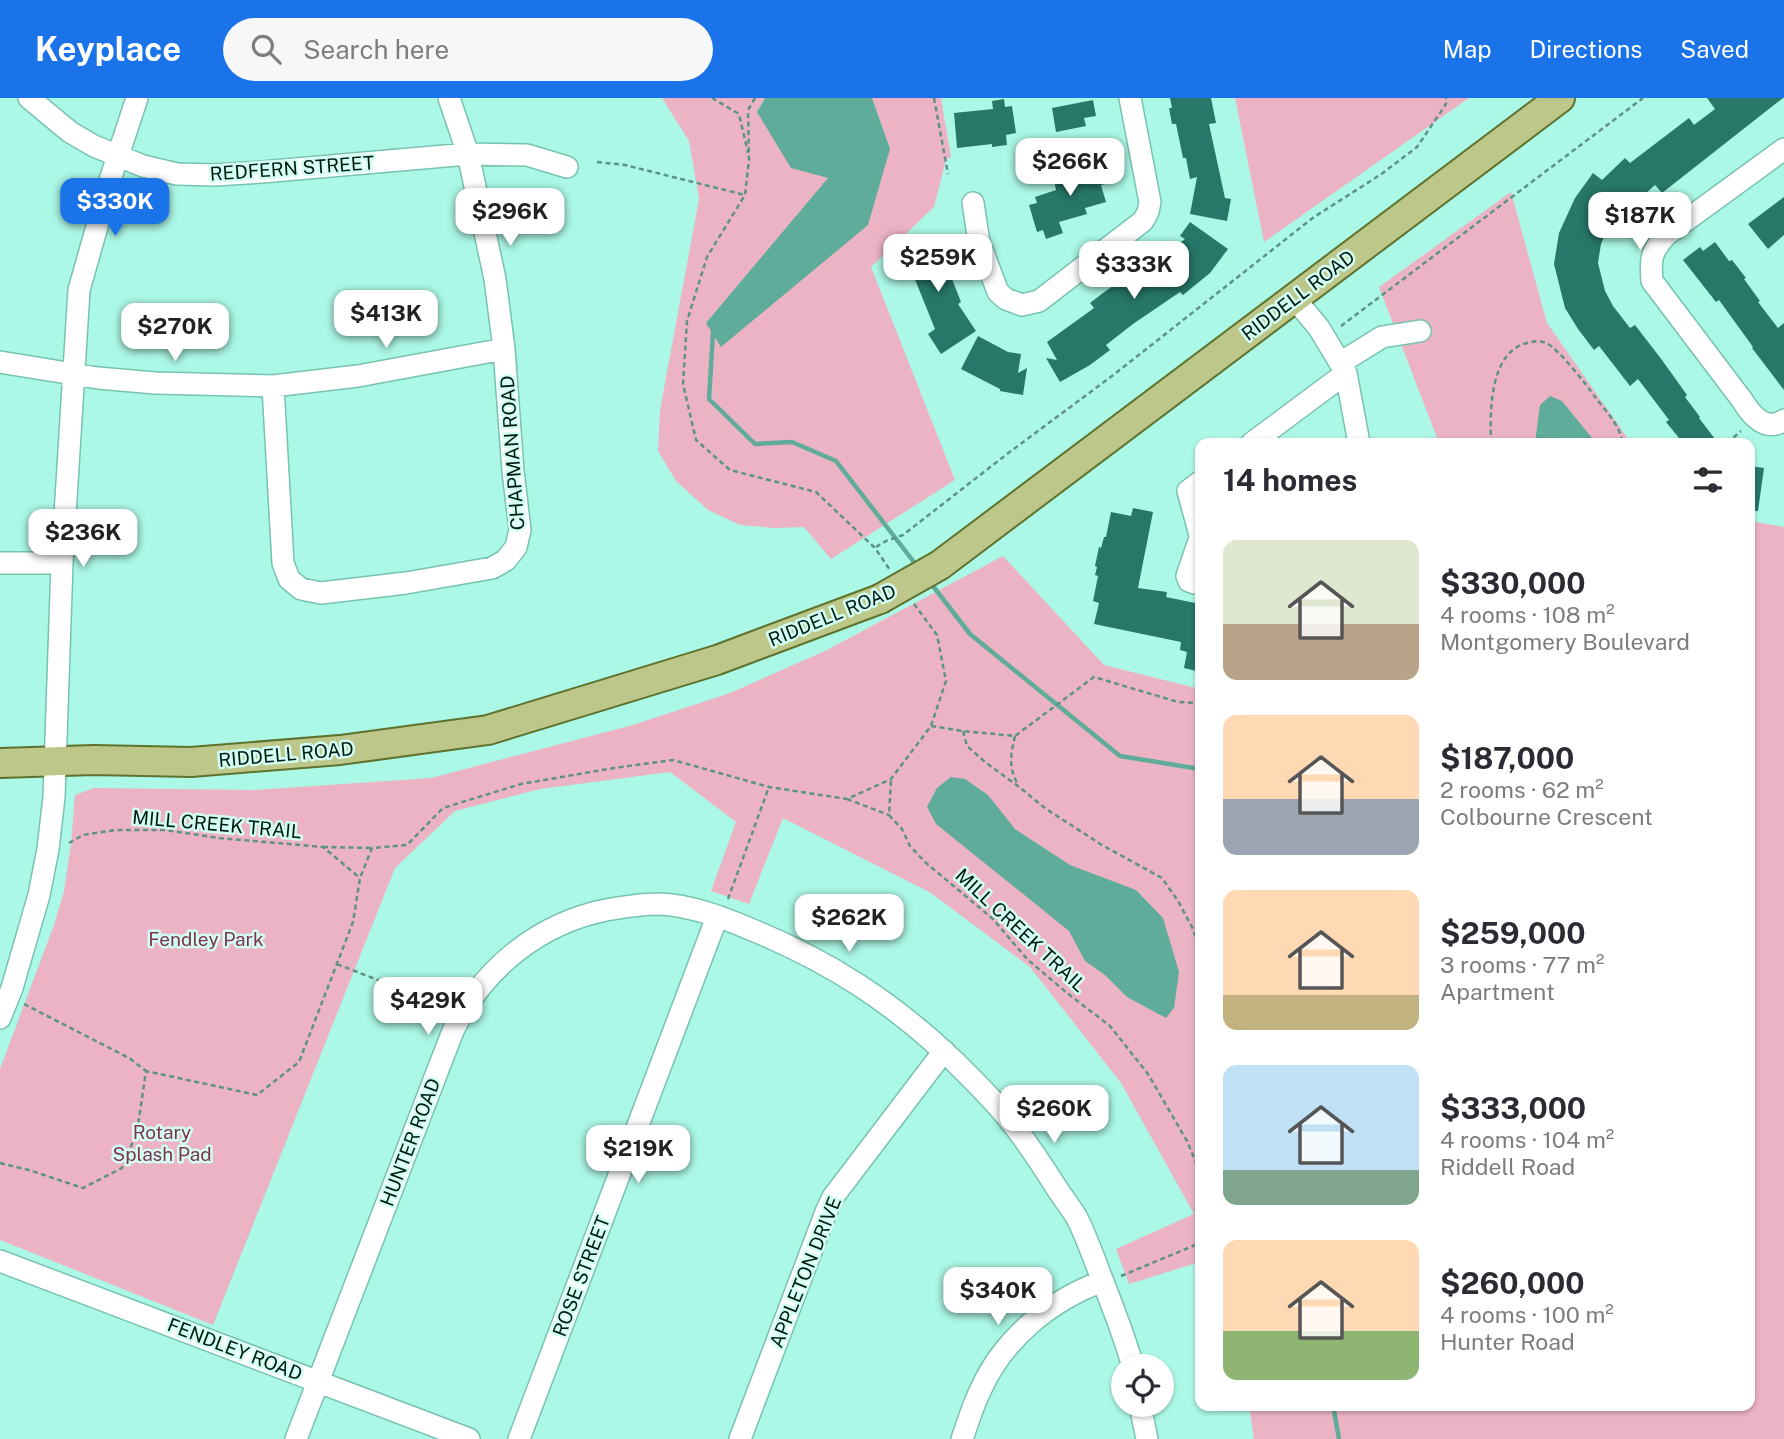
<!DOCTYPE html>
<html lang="en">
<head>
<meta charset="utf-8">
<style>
  body { margin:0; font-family:"Public Sans",sans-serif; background:#f7f7f7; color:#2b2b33; height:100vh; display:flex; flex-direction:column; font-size:26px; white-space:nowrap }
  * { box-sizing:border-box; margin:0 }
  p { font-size:23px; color:#7c7c81 }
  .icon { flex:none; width:38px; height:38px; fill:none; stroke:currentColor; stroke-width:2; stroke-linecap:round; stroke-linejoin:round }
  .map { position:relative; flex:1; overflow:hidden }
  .panel { position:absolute; left:1195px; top:340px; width:560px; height:973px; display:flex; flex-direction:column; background:#fff; border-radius:14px; box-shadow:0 2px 5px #0004 }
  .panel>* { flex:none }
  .tools { position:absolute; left:1111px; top:1256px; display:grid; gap:14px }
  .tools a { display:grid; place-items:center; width:63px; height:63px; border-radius:50%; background:#fff; box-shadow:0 2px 5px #0004; font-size:35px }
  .price { position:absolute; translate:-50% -60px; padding:0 16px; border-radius:14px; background:#fff; color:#222; font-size:23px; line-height:46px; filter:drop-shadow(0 2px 4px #0008) }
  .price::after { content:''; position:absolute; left:50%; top:42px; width:21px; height:16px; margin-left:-10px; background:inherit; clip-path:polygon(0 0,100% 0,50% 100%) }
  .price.current { background:#1a73e8; color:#fff }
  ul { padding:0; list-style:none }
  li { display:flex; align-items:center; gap:21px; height:175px; padding:0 28px }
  li span { display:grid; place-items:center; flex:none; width:196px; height:140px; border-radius:14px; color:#555 }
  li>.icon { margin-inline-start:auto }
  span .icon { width:84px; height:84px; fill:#fffc; stroke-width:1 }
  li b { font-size:30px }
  h2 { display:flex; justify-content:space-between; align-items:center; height:84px; padding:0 28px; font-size:30px }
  header { display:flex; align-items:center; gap:42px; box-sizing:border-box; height:98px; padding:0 35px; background:#1a73e8; color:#fff }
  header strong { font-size:33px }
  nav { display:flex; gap:38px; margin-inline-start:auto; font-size:24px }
  .search { width:490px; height:63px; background:#f7f7f7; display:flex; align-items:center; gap:18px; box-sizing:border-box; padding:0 24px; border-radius:38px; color:#7c7c81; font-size:26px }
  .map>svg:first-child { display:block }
  .green { fill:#ecb3c5 }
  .water { fill:#5fac9b }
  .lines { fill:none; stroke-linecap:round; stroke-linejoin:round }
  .stream { stroke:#5fac9b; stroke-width:4.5 }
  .building { fill:#277869 }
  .minor-casing { stroke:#77c2b1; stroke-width:24 }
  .major-casing { stroke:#5e722d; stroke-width:32 }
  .path { stroke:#5d9286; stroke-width:2.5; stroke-dasharray:5 3.5; stroke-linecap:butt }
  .minor { stroke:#fff; stroke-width:21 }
  .major { stroke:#bcc789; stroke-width:28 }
  .major-bridge-casing { stroke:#5e722d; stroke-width:32; stroke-linecap:butt }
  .major-bridge { stroke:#bcc789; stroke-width:28 }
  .labels { text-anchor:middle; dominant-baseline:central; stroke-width:5; stroke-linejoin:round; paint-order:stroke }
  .street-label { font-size:19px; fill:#001a15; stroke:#d3fff3 }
  .park-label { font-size:19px; fill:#7f3351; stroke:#d3fff3 }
</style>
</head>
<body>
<header>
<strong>Keyplace</strong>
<div class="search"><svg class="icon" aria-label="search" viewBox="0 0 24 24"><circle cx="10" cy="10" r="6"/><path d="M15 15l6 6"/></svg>Search here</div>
<nav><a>Map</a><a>Directions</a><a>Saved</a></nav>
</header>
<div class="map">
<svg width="1784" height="1341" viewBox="0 0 1784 1341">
  <rect width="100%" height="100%" fill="#acf8e6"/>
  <path class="green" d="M662 0H765L757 14 829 80 706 225 713 234 890 51 872 0H941L951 59 946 62 934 109 871 169 955 382 831 461 804 429 774 430 740 427 708 412 676 383 658 353 660 312 699 101 689 43Z
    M1235 0H1469L1264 144Z
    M1511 94 1547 225 1631 345H1439L1379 189Z
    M1750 423 1784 429V1341H1254L1249 1307H1750Z
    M1003 458 1104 567 1200 591V1164L1129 1186 1116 1151 1194 1116 1121 985 1030 869 931 795 783 720 749 806 711 793 736 724 670 674 540 691 455 713 395 770 213 1227 0 1142V971L54 827 64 793 71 746 75 697 94 690 255 692 431 680 633 627 730 595 825 553Z"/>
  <path class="water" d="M765 0H872L890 51 868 127 721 249 706 225 828 80 791 70 757 14Z
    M1550 298 1562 303 1596 345H1535L1540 307Z
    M951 679 965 681 988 697 1015 731 1070 767 1136 792 1163 820 1179 874 1174 910 1166 920 1127 899 1105 877 1085 863 1069 833 936 726 927 709 937 690Z"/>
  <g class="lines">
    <path class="stream" d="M713 234 709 301 755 346 792 344 836 363 917 468
      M929 483 970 536 1120 658 1200 671
      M1333 1307 1339 1341"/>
  </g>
  <path class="building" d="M1170 0H1211L1216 25 1209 26 1225 100 1231 101 1227 123 1190 116 1197 79 1190 81 1186 60H1183L1176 26H1172L1169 10H1172Z
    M1707 0H1783L1662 95 1655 87 1635 105 1629 98 1611 123 1601 146 1598 165 1605 193 1613 208 1630 230 1635 227 1662 262 1687 297 1685 299 1700 319 1699 320 1718 345H1683L1666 324 1669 322 1638 281 1630 288 1599 248 1594 252 1578 231 1565 210 1554 166 1559 135 1575 100 1593 75 1602 82 1625 60 1630 65 1689 20 1694 27 1715 11Z
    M1004 1 1005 9 1012 8 1016 35 1006 37 1007 47 992 49V46L957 50 954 15 993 11 992 3Z
    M1093 2 1096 18 1084 20 1086 28 1056 34 1052 10Z
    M1102 61 1109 85 1101 87 1106 104 1085 110 1087 116 1059 124 1063 135 1046 141 1043 132 1037 134 1029 107 1037 105 1035 99 1056 92 1054 82 1081 75 1079 67Z
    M1784 99V137L1768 151 1748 126Z
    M1190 124 1228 151 1210 175 1183 197 1180 194 1133 226 1106 247 1110 252 1090 267 1060 284 1046 260 1057 262 1047 244 1094 210 1090 205 1103 195 1120 183 1122 186 1151 164 1152 166 1185 141 1180 138Z
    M935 138 942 156 945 154 951 170 948 171 961 204 958 206 976 233 941 256 928 236 935 231 916 184 912 175 907 177 901 162 906 160 904 154 923 146 922 143Z
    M1715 144 1729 163 1732 162 1746 180 1744 181 1760 203 1758 204 1778 230 1784 225V292L1752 250 1753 249 1719 202 1716 204 1683 162 1700 149 1703 153Z
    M978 238 1008 254 1021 256 1018 275 1027 270 1023 297 1000 293V291L961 271Z
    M1750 368 1764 370 1758 413H1750Z
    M1133 410 1153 414 1138 490 1167 494 1166 499 1200 506V574L1184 570 1187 554 1180 552 1181 544 1094 526 1099 505 1093 503 1098 478 1095 477 1097 469 1095 468 1099 449 1101 450 1104 439H1106L1111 414 1131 418Z"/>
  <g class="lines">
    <defs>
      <path id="minor" d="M29 0 70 34 94 48 143 68 177 76 215 77 262 74 468 56 527 57 567 69
        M1784 51 1666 137C1651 154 1650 161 1652 183L1742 302C1751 317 1766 335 1784 322
        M973 105 979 144 998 194 1006 201 1022 207 1039 203 1143 123 1148 114 1150 104 1130 0
        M1294 200 1319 230 1346 275 1359 345
        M0 264 98 280 155 285 273 288 358 278 504 251
        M1340 265 1382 239 1420 233
        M273 288 283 465 289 481 301 491 321 495 406 485 492 470 506 462 516 449 520 432 513 373 504 251 495 181 468 56 449 0
        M1252 345 1346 275
        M1200 384 1188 393 1200 437
        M0 465H62
        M1195 485 1189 483 1187 478 1200 440
        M0 920 12 890 39 797 48 751 54 699 62 465 79 192 111 79 137 0
        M0 1163 469 1341
        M1140 1307 1147 1341
        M296 1341 444 956C448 947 451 936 456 927 486 868 541 825 606 812 623 809 641 806 659 806 690 807 722 819 750 831 829 863 892 904 953 962 973 982 994 1002 1011 1024 1028 1045 1042 1067 1056 1089 1063 1100 1071 1110 1077 1120 1087 1140 1095 1163 1103 1184 1114 1212 1125 1240 1133 1269
        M519 1341 717 819
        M740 1341 826 1114 833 1099 944 953
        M962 1341C968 1324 973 1307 981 1291 1004 1240 1051 1202 1103 1183"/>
      <path id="major" d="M940 467 1560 0
        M0 665 94 662 191 664 340 652 488 632 717 562 880 501"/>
    </defs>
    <use href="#minor" class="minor-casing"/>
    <use href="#major" class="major-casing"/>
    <path class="path" d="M712 0 739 16 748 55
      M755 0 748 12 749 62 745 97 707 159 687 223 683 286 696 342 730 372 816 394 875 450 890 472
      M934 0 948 76
      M597 64 625 67 745 97
      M1341 228 1643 0
      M1491 345C1490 315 1489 254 1527 245 1534 243 1541 242 1548 246 1559 252 1587 287 1595 299 1605 312 1621 328 1622 345
      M1727 345 1741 333
      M876 449 886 443 903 437 1007 356 1112 278 1314 119 1380 77 1417 49 1446 6V0
      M914 506 937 537 946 583 931 628
      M963 633 967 648 985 664 1018 688 1046 711 1102 747 1162 780 1178 803 1194 833 1200 854
      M1015 638C1011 656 1008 667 1017 685
      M891 683 889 717 902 731 910 748 925 764 993 821 1027 861 1067 895 1110 928 1148 976 1187 1043 1200 1074
      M847 701 889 717
      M69 745 83 737 116 732H165L219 740 323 749 360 780
      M323 749 372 750
      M728 801 769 689
      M337 866 444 908
      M24 906 129 960 146 973
      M0 1065 29 1072 83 1090 122 1070 137 1034 146 973 257 997 299 964 353 824 360 780 372 750 407 747 443 710 521 686 614 670 673 662 769 689 847 701 891 681 931 628 963 633 1015 638 1094 579 1178 604 1200 605
      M1121 1178 1200 1145"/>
    <use href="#minor" class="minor"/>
    <use href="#major" class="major"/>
    <defs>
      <path id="major-bridge" d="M880 501 940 467"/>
    </defs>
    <use href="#major-bridge" class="major-bridge-casing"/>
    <use href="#major-bridge" class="major-bridge"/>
  </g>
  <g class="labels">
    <g class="street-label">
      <text transform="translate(292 70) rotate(-4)">REDFERN STREET</text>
      <text transform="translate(1298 197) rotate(-37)">RIDDELL ROAD</text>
      <text transform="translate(512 355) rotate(-94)">CHAPMAN ROAD</text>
      <text transform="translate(832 517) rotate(-22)">RIDDELL ROAD</text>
      <text transform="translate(286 656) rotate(-5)">RIDDELL ROAD</text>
      <text transform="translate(217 726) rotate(5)">MILL CREEK TRAIL</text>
      <text transform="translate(1021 832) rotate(43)">MILL CREEK TRAIL</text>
      <text transform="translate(410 1044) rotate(-69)">HUNTER ROAD</text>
      <text transform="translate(805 1174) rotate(-68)">APPLETON DRIVE</text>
      <text transform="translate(581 1178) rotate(-69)">ROSE STREET</text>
      <text transform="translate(235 1251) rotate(21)">FENDLEY ROAD</text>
    </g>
    <g class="park-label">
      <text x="206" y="841">Fendley Park</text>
      <text x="162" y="1034">Rotary<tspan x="162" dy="22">Splash Pad</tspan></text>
    </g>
  </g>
</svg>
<div class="tools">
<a><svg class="icon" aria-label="locate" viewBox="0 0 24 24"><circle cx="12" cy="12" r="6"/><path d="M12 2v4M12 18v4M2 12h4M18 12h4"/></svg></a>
</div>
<b class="price" style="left:1070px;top:100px">$266K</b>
<b class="price current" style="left:115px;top:140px">$330K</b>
<b class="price" style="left:510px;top:150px">$296K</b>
<b class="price" style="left:1640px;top:154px">$187K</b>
<b class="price" style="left:938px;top:196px">$259K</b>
<b class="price" style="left:1134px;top:203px">$333K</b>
<b class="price" style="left:386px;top:252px">$413K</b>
<b class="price" style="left:175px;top:265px">$270K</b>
<b class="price" style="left:83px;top:471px">$236K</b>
<b class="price" style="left:849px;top:856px">$262K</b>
<b class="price" style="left:428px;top:939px">$429K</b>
<b class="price" style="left:1054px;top:1047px">$260K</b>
<b class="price" style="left:638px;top:1087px">$219K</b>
<b class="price" style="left:998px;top:1229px">$340K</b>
<section class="panel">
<h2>14 homes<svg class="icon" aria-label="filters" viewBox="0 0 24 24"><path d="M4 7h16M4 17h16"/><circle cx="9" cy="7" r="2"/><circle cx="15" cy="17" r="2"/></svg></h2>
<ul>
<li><span style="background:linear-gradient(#dfe7d0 60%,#b9a48a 0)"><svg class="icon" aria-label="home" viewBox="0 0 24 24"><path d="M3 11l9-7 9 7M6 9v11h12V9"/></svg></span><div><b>$330,000</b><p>4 rooms · 108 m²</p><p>Montgomery Boulevard</p></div></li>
<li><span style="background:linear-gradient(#ffd9b3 60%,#9aa5b1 0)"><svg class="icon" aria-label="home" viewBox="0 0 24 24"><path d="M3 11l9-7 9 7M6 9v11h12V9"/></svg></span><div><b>$187,000</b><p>2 rooms · 62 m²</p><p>Colbourne Crescent</p></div></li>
<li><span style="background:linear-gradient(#ffd9b3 75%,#c2b280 0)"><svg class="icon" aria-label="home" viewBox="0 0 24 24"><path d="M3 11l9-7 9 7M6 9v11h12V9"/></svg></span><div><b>$259,000</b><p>3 rooms · 77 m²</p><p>Apartment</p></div></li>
<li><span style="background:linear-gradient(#bfe0f5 75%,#7fa58c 0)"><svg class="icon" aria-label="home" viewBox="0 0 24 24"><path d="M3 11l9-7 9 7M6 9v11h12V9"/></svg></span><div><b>$333,000</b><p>4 rooms · 104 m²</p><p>Riddell Road</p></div></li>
<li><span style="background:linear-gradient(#ffd9b3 65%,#8fb573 0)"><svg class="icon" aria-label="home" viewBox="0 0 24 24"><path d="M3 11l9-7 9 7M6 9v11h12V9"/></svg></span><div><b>$260,000</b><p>4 rooms · 100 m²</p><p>Hunter Road</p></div></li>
</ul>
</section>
</div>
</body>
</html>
